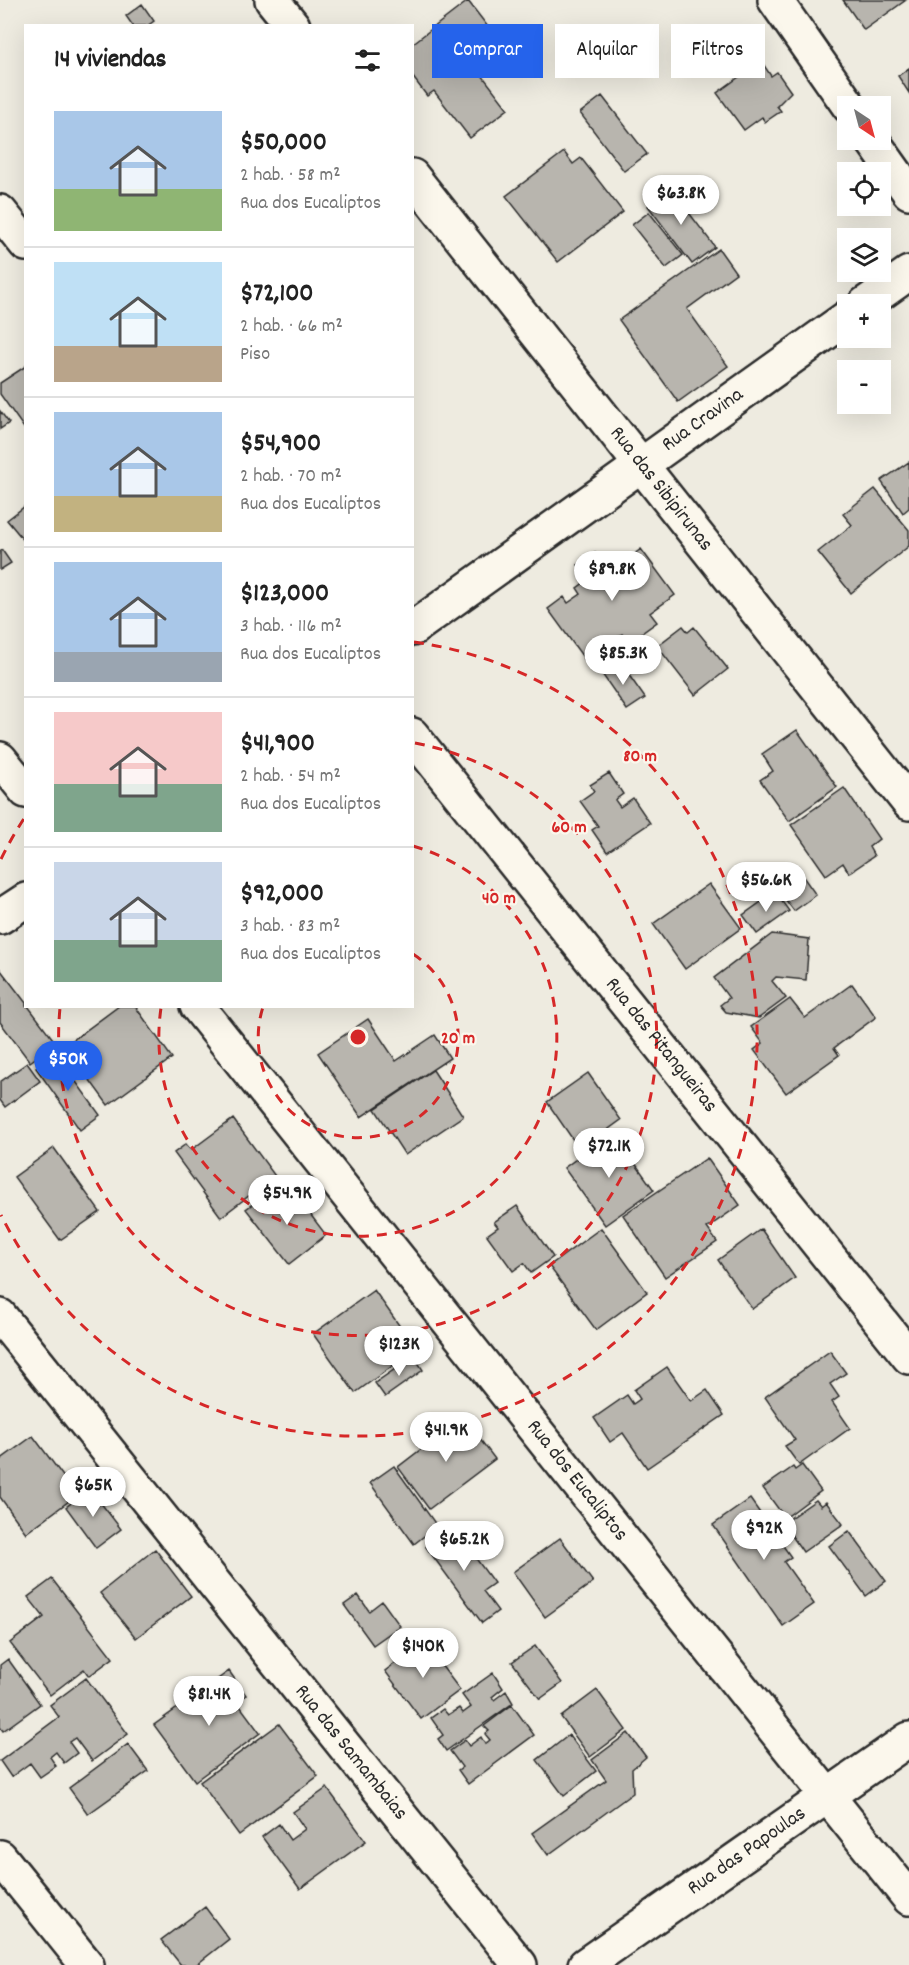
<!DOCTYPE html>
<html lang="es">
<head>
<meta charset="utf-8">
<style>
  body { margin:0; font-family:Dekko,sans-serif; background:#f2f2f2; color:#222; height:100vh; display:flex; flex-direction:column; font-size:22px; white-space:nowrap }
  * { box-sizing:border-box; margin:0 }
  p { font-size:20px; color:#767676 }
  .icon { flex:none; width:33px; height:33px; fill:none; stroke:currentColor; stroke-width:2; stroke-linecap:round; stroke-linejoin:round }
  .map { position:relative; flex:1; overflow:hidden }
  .side { position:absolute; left:24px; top:24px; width:390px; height:984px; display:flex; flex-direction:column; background:#fff; border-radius:0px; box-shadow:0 6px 24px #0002 }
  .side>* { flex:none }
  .hud { position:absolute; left:432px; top:24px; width:387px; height:54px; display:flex; gap:12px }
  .needle { width:39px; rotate:144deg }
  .controls { position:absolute; left:837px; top:96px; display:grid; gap:12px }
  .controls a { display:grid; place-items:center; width:54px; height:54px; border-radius:0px; background:#fff; box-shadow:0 6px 24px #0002; font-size:30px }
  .price { position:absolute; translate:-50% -51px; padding:0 14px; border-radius:21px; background:#fff; color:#222; font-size:20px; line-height:39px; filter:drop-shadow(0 2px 3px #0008) }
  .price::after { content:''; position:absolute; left:50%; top:36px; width:18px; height:14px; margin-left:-9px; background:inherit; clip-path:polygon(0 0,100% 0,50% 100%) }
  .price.active { background:#2563eb; color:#fff }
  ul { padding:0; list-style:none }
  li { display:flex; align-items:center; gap:18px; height:150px; padding:0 30px }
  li+li { border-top:2px solid #e0e0e0 }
  li span { display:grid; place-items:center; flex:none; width:168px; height:120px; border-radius:0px; color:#555 }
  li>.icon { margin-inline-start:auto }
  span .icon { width:72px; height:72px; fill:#fffc; stroke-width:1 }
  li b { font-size:26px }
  h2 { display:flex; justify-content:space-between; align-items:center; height:72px; padding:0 30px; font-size:26px }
  .chip { padding:0 21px; border-radius:0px; background:#fff; box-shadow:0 6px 24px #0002; font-size:21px; line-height:54px }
  .chip.active { background:#2563eb; color:#fff }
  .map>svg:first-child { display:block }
  .building { fill:#b8b5ae; stroke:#2b2b2b; stroke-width:1.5 }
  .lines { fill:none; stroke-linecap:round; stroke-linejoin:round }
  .street-casing { stroke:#2b2b2b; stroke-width:38 }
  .secondary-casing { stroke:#2b2b2b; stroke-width:38 }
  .street { stroke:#fbf7ec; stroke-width:33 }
  .secondary { stroke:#fbf7ec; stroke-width:33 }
  .ring { fill:none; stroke:#d62828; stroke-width:3; stroke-dasharray:10 8 }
  .labels { text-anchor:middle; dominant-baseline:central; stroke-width:4.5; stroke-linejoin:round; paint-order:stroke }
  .street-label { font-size:21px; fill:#2b2b2b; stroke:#fbf7ec }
  .centre { fill:#d62828; stroke:#fbf7ec; stroke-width:3 }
  .ring-label { font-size:18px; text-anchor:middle; font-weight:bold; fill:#d62828; stroke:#fbf7ec; stroke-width:4.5; stroke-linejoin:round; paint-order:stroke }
</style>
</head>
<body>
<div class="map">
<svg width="909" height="1965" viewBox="0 0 909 1965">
  <rect width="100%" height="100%" fill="#eeebe0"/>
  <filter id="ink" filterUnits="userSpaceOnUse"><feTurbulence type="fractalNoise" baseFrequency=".0167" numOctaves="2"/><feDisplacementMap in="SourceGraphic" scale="12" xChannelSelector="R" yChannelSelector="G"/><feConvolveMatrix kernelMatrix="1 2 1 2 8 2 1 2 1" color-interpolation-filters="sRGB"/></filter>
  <g filter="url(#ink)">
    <path class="building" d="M843 0H906L864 30Z
      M468 1 492 32 465 53 508 109 470 138 434 91 427 96 412 76V44Z
      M142 4 154 21 147 26H133L126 16Z
      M761 61 771 76 777 72 791 92 777 106 781 111 765 122 762 117 744 130 717 93Z
      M909 68V93L898 76Z
      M602 96 647 154 624 171 580 113Z
      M564 152 573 164 581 158 623 212 558 262 506 196Z
      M671 189 715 247 692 264 648 206Z
      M649 212 683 255 666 268 632 225Z
      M719 249 736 273 687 309 728 366 678 402 619 320Z
      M26 366V431L0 394V383Z
      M0 411 9 423 0 429Z
      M909 462V508L903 513 881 481Z
      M875 489 909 530V546L851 593 818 552 852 525 843 514Z
      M24 507 26 508V543L7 520Z
      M641 549 675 595 650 613 657 622 628 643 622 634 585 660 548 609 564 597 568 603 581 594 577 588 589 579 578 565 595 553 605 566 621 554 626 560Z
      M2 550 11 563 0 570V552Z
      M683 626 688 632 694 627 728 669 695 695 657 646Z
      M619 661 645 698 627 710 602 674Z
      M797 730 837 787 789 821 760 780 773 771 762 754Z
      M609 773 623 794 615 800 620 807 633 798 650 823 607 852 592 830 598 826 580 801 594 791 590 785Z
      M844 788 879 839 869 847 874 856 849 873 843 863 826 875 791 825Z
      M779 864 796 885 804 878 816 895 794 911 766 874Z
      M709 884 741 928 685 969 653 924Z
      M775 892 789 911 757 934 743 915Z
      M772 934 809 939 806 980 776 977 772 981 786 998 759 1018 726 1012 720 1005 729 998 714 978Z
      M0 969 26 1003V1006H28L56 1043 30 1062 0 1022Z
      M852 984 876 1017 834 1048 839 1055 786 1093 754 1050 763 1043 751 1027 790 999 805 1018Z
      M119 1006H135L172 1058 108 1105 65 1046Z
      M368 1019 396 1061 435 1035 450 1058 361 1117 318 1053Z
      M56 1054 100 1115 80 1130 36 1068Z
      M27 1063 40 1081 5 1107 0 1100V1082Z
      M433 1070 463 1116 405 1155 375 1109Z
      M588 1073 621 1120 580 1150 547 1102Z
      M233 1119 275 1176 221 1217 174 1153 186 1144 191 1150Z
      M613 1132 654 1190 605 1225 564 1168Z
      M54 1148 100 1212 60 1240 14 1177Z
      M707 1158 740 1205 707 1228 717 1242 665 1277 623 1215Z
      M294 1193 326 1235 289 1264 246 1209 258 1200 262 1205 271 1198 278 1206Z
      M517 1206 553 1257 531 1273 524 1263 513 1271 487 1235 498 1227 494 1222Z
      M601 1228 647 1292 596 1330 549 1266Z
      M761 1229 795 1278 752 1309 718 1260Z
      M374 1290 416 1349 355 1393 313 1334Z
      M830 1351 846 1373 830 1384 839 1397 832 1402 850 1428 799 1465 785 1446 795 1440 765 1397Z
      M414 1356 423 1370 385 1397 375 1383Z
      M667 1367 691 1401 707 1390 724 1415 647 1468 623 1433 610 1442 594 1418 627 1395 633 1404 640 1399 634 1390Z
      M463 1417 495 1459 429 1509 398 1467Z
      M33 1436 77 1495 26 1533 0 1497V1460Z
      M802 1465 821 1491 785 1518 763 1488 793 1467 795 1470Z
      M394 1466 437 1526 414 1544 370 1483Z
      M90 1489 121 1529 96 1548 66 1507Z
      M750 1499 791 1557 784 1562 814 1604 783 1626 713 1525Z
      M816 1500 821 1506 826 1502 843 1524 803 1552 783 1523Z
      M453 1527 494 1583 483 1591 498 1611 482 1623 426 1547Z
      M849 1531 886 1581 866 1596 829 1546Z
      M560 1538 593 1582 545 1617 513 1572Z
      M155 1549 191 1596 136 1638 100 1593Z
      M52 1579 113 1658 89 1676 84 1669 50 1695 10 1643 44 1617 28 1597Z
      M358 1595 369 1611 382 1601 400 1626 373 1645 344 1605Z
      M423 1642 429 1649 435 1644 444 1655 438 1661 460 1690 421 1719 385 1671Z
      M535 1646 562 1683 540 1699 512 1662Z
      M8 1659 40 1704 3 1731 0 1727V1665Z
      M229 1671 246 1695 237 1702 260 1733 195 1781 154 1725Z
      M493 1673 503 1688 492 1697 494 1700 506 1691 513 1703 446 1751 438 1739 443 1735 431 1718 443 1709 448 1715 459 1708 463 1713 471 1707 462 1695Z
      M86 1678 128 1734 92 1761 75 1738 69 1742 77 1753 64 1763 56 1752 50 1757 56 1766 40 1777 30 1763 11 1777 0 1761 59 1717 50 1705Z
      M597 1690 626 1730 590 1757 561 1717Z
      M512 1705 534 1735 468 1784 458 1770 462 1767 450 1751 465 1740 469 1746 481 1737 485 1744 490 1740 485 1734 489 1731 484 1726Z
      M279 1724 318 1776 239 1835 200 1782Z
      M628 1733 646 1757 632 1769 633 1793 548 1855 532 1833 606 1780 592 1760Z
      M569 1735 596 1771 564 1796 537 1760Z
      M128 1744 148 1771 88 1814 69 1788Z
      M327 1788 366 1841 300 1889 262 1837 279 1824 290 1840 305 1829 293 1812Z
      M205 1907 229 1939 196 1965H181L161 1940Z"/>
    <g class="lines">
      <defs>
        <g id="street">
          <path d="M272 0 293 26"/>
          <path d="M775 0 849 106"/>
          <path d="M872 140 909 192"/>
          <path id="s1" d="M412 176 909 803"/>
          <path d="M0 212 26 244"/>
          <path d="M865 304 909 273"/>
          <path id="s2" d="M412 629 848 317"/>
          <path id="s3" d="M412 735 909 1357"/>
          <path d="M0 759 26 791"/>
          <path d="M0 917 26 900"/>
          <path id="s4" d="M197 1006 909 1898"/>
          <path id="s5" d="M0 1316 520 1965"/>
          <path id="s6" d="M585 1965 909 1739"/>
        </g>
        <path id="secondary" d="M0 1857 87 1965"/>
      </defs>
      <use href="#street" class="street-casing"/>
      <use href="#secondary" class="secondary-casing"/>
      <use href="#street" class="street"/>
      <use href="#secondary" class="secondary"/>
    </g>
  </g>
  <g class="ring">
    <path d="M413 954A100 100 0 1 1 263 1007"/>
    <path d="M413 846A199 199 0 1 1 161 1008"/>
    <path d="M415 743A299 299 0 1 1 60 1008"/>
    <path d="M1 859A399 399 0 0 1 25 817M414 642A399 399 0 1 1 1 1215"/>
  </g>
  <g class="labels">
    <g class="street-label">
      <text stroke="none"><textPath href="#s2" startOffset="358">Rua Cravina</textPath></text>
      <text stroke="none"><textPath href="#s1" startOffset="400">Rua das Sibipirunas</textPath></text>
      <text stroke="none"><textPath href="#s3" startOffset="398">Rua das Pitangueiras</textPath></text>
      <text stroke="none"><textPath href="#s4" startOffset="608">Rua dos Eucaliptos</textPath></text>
      <text stroke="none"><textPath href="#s5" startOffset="560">Rua das Samambaias</textPath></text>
      <text stroke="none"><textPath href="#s6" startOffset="198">Rua das Papoulas</textPath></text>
    </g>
  </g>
  <circle cx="358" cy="1037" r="9" class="centre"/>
  <g class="ring-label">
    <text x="640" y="761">80 m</text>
    <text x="569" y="832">60 m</text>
    <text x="499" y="903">40 m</text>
    <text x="458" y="1043">20 m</text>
  </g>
</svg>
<div class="controls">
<a><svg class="needle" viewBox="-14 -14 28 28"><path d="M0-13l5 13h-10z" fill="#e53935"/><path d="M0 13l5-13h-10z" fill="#767676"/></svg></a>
<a><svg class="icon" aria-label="locate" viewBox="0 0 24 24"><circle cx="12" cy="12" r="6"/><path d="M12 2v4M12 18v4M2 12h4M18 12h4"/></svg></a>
<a><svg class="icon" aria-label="layers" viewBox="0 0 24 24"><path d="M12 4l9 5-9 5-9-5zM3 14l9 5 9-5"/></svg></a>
<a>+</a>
<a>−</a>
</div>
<b class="price" style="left:681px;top:226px">$63.8K</b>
<b class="price" style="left:612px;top:602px">$89.8K</b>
<b class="price" style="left:623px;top:686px">$85.3K</b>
<b class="price" style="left:766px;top:913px">$56.6K</b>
<b class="price active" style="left:68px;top:1092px">$50K</b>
<b class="price" style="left:609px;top:1179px">$72.1K</b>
<b class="price" style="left:287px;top:1226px">$54.9K</b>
<b class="price" style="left:399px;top:1377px">$123K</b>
<b class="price" style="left:446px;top:1463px">$41.9K</b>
<b class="price" style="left:93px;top:1518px">$65K</b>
<b class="price" style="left:764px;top:1561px">$92K</b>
<b class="price" style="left:464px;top:1572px">$65.2K</b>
<b class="price" style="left:423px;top:1679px">$140K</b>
<b class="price" style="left:209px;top:1727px">$81.4K</b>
<div class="hud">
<a class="chip active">Comprar</a>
<a class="chip">Alquilar</a>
<a class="chip">Filtros</a>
</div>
<section class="side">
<h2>14 viviendas<svg class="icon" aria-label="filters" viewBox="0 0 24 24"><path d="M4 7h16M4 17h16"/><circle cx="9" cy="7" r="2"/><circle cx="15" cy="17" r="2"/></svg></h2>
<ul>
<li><span style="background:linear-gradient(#a9c7e8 65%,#8fb573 0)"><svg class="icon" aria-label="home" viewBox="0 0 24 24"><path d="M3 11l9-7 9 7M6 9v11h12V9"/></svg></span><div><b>$50,000</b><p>2 hab. · 58 m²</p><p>Rua dos Eucaliptos</p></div></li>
<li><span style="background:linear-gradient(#bfe0f5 70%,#b9a48a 0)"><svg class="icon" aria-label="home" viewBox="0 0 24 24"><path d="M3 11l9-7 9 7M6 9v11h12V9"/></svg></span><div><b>$72,100</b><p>2 hab. · 66 m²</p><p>Piso</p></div></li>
<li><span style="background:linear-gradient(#a9c7e8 70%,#c2b280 0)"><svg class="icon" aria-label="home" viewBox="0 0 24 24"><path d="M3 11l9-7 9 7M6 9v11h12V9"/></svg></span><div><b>$54,900</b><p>2 hab. · 70 m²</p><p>Rua dos Eucaliptos</p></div></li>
<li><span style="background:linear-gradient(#a9c7e8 75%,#9aa5b1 0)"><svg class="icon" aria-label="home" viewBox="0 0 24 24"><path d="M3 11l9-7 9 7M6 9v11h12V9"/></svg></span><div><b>$123,000</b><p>3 hab. · 116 m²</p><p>Rua dos Eucaliptos</p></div></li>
<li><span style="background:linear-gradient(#f6c9c9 60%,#7fa58c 0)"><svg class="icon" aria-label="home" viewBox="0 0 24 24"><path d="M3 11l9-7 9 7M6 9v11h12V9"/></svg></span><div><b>$41,900</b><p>2 hab. · 54 m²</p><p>Rua dos Eucaliptos</p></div></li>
<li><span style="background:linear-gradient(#c9d6e8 65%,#7fa58c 0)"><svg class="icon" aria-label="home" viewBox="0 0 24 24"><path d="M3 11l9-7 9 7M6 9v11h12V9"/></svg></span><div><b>$92,000</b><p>3 hab. · 83 m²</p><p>Rua dos Eucaliptos</p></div></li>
</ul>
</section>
</div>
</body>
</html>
